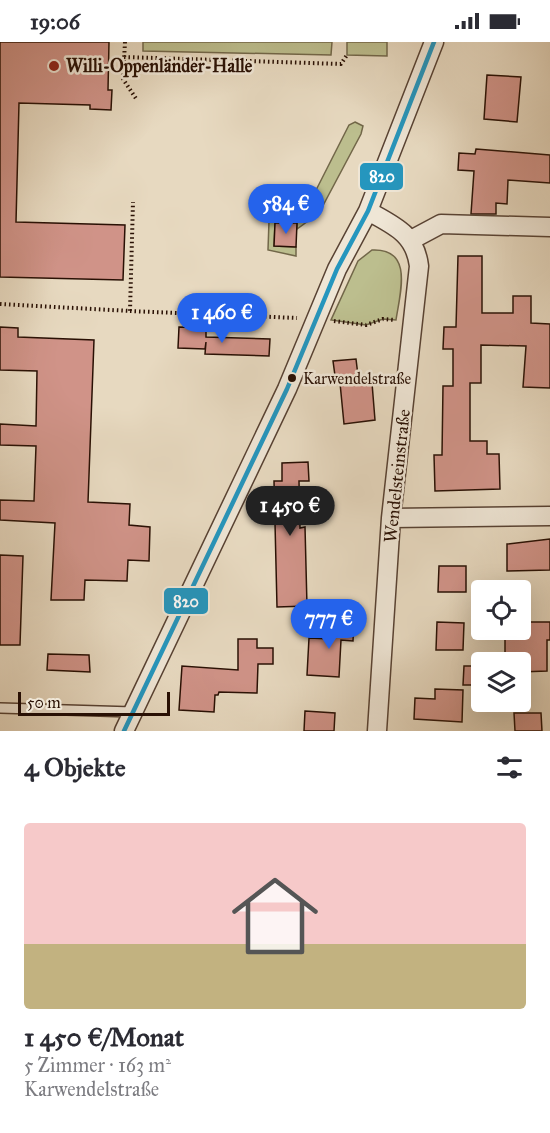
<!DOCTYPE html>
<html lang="de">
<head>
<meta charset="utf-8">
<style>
  body { margin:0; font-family:"IM FELL Great Primer",serif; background:#f7f7f7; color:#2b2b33; height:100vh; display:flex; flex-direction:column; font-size:22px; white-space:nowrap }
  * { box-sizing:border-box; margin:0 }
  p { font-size:20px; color:#7c7c81 }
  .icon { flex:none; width:33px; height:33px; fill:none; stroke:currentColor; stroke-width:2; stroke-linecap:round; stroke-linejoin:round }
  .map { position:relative; height:689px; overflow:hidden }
  .sheet { display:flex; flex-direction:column; background:#fff; flex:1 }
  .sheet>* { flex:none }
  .buttons { position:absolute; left:471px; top:538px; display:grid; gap:12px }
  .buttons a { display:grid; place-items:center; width:60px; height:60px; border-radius:6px; background:#fff; box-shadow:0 6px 24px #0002; font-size:30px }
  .scale { position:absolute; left:18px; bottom:15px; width:152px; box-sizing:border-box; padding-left:6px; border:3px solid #291004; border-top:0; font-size:16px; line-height:21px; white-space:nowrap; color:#291004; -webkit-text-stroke:4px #efe6d6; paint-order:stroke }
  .price { position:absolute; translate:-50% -51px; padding:0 14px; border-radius:21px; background:#2563eb; color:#fff; font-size:20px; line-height:39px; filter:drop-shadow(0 2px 3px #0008) }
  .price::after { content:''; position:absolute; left:50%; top:36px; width:18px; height:14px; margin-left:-9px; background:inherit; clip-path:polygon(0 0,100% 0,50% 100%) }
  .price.current { background:#222; color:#fff }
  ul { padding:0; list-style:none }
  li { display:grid; align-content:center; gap:12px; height:318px; padding:0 24px }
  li+li { border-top:2px solid #e1e1e2 }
  li span { display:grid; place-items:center; height:186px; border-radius:6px; color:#555 }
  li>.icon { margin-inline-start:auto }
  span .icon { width:108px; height:108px; fill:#fffc; stroke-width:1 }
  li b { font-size:26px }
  h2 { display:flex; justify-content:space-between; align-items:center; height:72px; padding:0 24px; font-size:26px }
  .status { display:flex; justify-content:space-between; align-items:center; height:42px; padding:0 30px; background:#fff; direction:ltr }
  .status svg { height:16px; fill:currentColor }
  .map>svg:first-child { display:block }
  .green { fill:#bcbe8e; stroke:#726749; stroke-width:1.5 }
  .building { fill:#d09388; stroke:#291004; stroke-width:1.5 }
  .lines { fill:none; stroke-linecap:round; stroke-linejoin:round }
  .service-casing { stroke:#584233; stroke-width:12 }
  .minor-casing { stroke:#584233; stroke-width:21 }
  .path { stroke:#291004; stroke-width:4; stroke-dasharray:1.5 3; stroke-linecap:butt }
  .service { stroke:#efe6d6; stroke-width:9 }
  .minor { stroke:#efe6d6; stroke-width:18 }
  .bus-1-casing { stroke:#efe6d6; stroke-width:9 }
  .bus-1 { stroke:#2596be; stroke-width:4.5 }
  .poi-dot { fill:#8f2418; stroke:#efe6d6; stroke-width:2 }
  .bus-dot { fill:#291004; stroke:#efe6d6; stroke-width:2 }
  .labels { text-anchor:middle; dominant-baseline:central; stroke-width:5; stroke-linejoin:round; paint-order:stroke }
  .bus-label { font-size:16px; fill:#291004; stroke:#efe6d6; text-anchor:start }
  .poi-label { font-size:18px; font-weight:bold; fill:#291004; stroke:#efe6d6; text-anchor:start }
  .street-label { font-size:18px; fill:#291004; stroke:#efe6d6 }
  .line-badge { stroke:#efe6d6; stroke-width:2 }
  .badge-label { font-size:16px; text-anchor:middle; font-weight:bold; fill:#fff }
</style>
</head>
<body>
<div class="status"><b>19:06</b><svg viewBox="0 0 49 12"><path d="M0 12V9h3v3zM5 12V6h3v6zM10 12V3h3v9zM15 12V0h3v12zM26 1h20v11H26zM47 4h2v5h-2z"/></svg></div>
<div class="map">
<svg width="550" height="689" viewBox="0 0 550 689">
  <rect width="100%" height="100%" fill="#e7d9c0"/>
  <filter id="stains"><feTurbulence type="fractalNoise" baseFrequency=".00333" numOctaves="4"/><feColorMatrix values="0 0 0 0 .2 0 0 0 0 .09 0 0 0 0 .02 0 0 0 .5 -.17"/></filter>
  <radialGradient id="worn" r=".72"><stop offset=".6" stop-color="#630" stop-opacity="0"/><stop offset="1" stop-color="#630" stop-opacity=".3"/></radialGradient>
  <path class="green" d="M143 0H332L331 13 143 9Z
    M347 0H387V14L347 13Z
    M355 80 363 84 361 92 319 171 297 187V181H275L274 204 296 205V214L268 208 269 179 309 162 349 83Z
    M372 208C414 206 400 251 396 278L383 277 366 283 331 278 358 219Z"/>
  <path class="building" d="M0 0H109L108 48H112L111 68 90 67V63L19 61 16 180 125 183 123 238 0 235Z
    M487 33 521 35 517 80 484 77Z
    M476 107 550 113V141L508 138 507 162 496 161V172H471L474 129 458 128 459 111 475 112Z
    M275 181H297L296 205 274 204Z
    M458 214H482V271H513V254H531V281L550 282V346L523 345 526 304 481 303V341H470V399H487V412H499L500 447 435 449 434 413H442L443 344H453V307H443L444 285H456Z
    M0 285 18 286V295L94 298 88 460 130 462 129 483 150 485 149 519 128 518 127 539 85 538 84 558H51L55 481 0 478V458L34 459 36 404 0 403V382L36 384 37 329 0 328Z
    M179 285 206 286V295L270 297 269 314 205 312 206 300 205 307 178 306Z
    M356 317 359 342 372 341 375 378 344 382 340 341H336L333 319Z
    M308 420 309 439H299L300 486 305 485 307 564 277 565 274 439H282V421Z
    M550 497V528L507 529V502Z
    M0 513 23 514 20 603H0Z
    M439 524H466V550H438Z
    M331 579H354L353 599 341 598 339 635 307 633 309 596 331 597Z
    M437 580 464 581 463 608H436Z
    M520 580H550V598H547V629L520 630 517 611H505V591L517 590 520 588Z
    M238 597H257V606H273V622H258L257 651 219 650 218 653H215L214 670 179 668 182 624 238 628Z
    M48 612 89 613 90 630 47 628Z
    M464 624H482V643H463Z
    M435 647 463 648 462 680 414 677 415 656 435 657Z
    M305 669 335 671 334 689H304Z
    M514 671H541L542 689H515Z"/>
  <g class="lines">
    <defs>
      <path id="service" d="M0 666 133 670"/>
      <path id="minor" d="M368 169C395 184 415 192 419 224L391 476 377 689
        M411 198 441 182 550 185
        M391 476 550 474
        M124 689 287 347 337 227 368 169 434 0"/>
    </defs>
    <use href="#service" class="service-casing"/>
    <use href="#minor" class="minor-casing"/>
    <path class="path" d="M125 0 123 37 137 58
      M124 15 341 22 347 13
      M0 262 130 269 133 160
      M130 269 297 276
      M334 279 366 283 383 277 395 278"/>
    <use href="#service" class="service"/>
    <use href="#minor" class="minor"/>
    <defs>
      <path id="bus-1" d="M124 689 287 347 337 227 368 169 434 0"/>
    </defs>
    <use href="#bus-1" class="bus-1-casing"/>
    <use href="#bus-1" class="bus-1"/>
  </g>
  <circle class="poi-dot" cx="54" cy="24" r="6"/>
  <circle class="bus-dot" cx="292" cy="336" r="5"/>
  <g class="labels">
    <g class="bus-label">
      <text x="303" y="336">Karwendelstraße</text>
    </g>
    <g class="poi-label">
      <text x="66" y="24">Willi-Oppenländer-Halle</text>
    </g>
    <g class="street-label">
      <text transform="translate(397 434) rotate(-84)">Wendelsteinstraße</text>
    </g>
  </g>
  <g class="line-badge">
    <rect x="359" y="120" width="45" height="29" rx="6" fill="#2596be"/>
    <rect x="163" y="545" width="46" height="28" rx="6" fill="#2596be"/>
  </g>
  <g class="badge-label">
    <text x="382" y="140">820</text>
    <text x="186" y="565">820</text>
  </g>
  <rect width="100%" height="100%" filter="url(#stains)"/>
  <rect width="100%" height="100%" fill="url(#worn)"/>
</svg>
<div class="buttons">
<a><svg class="icon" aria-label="locate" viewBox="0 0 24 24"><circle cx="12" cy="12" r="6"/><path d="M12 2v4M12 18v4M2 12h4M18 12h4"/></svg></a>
<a><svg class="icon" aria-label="layers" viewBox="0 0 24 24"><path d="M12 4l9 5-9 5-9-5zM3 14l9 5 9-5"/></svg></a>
</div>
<div class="scale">50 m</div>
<b class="price" style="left:286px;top:193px">584 €</b>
<b class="price" style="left:222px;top:302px">1 460 €</b>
<b class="price current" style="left:290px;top:495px">1 450 €</b>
<b class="price" style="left:329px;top:608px">777 €</b>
</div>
<section class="sheet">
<h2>4 Objekte<svg class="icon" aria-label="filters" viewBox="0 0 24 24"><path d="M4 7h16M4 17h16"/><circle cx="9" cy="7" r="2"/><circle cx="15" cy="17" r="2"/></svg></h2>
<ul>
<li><span style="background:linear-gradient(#f6c9c9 65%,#c2b280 0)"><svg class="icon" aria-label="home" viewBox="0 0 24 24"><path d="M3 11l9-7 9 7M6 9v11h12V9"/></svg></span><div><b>1 450 €/Monat</b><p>5 Zimmer · 163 m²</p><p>Karwendelstraße</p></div></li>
</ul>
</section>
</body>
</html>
